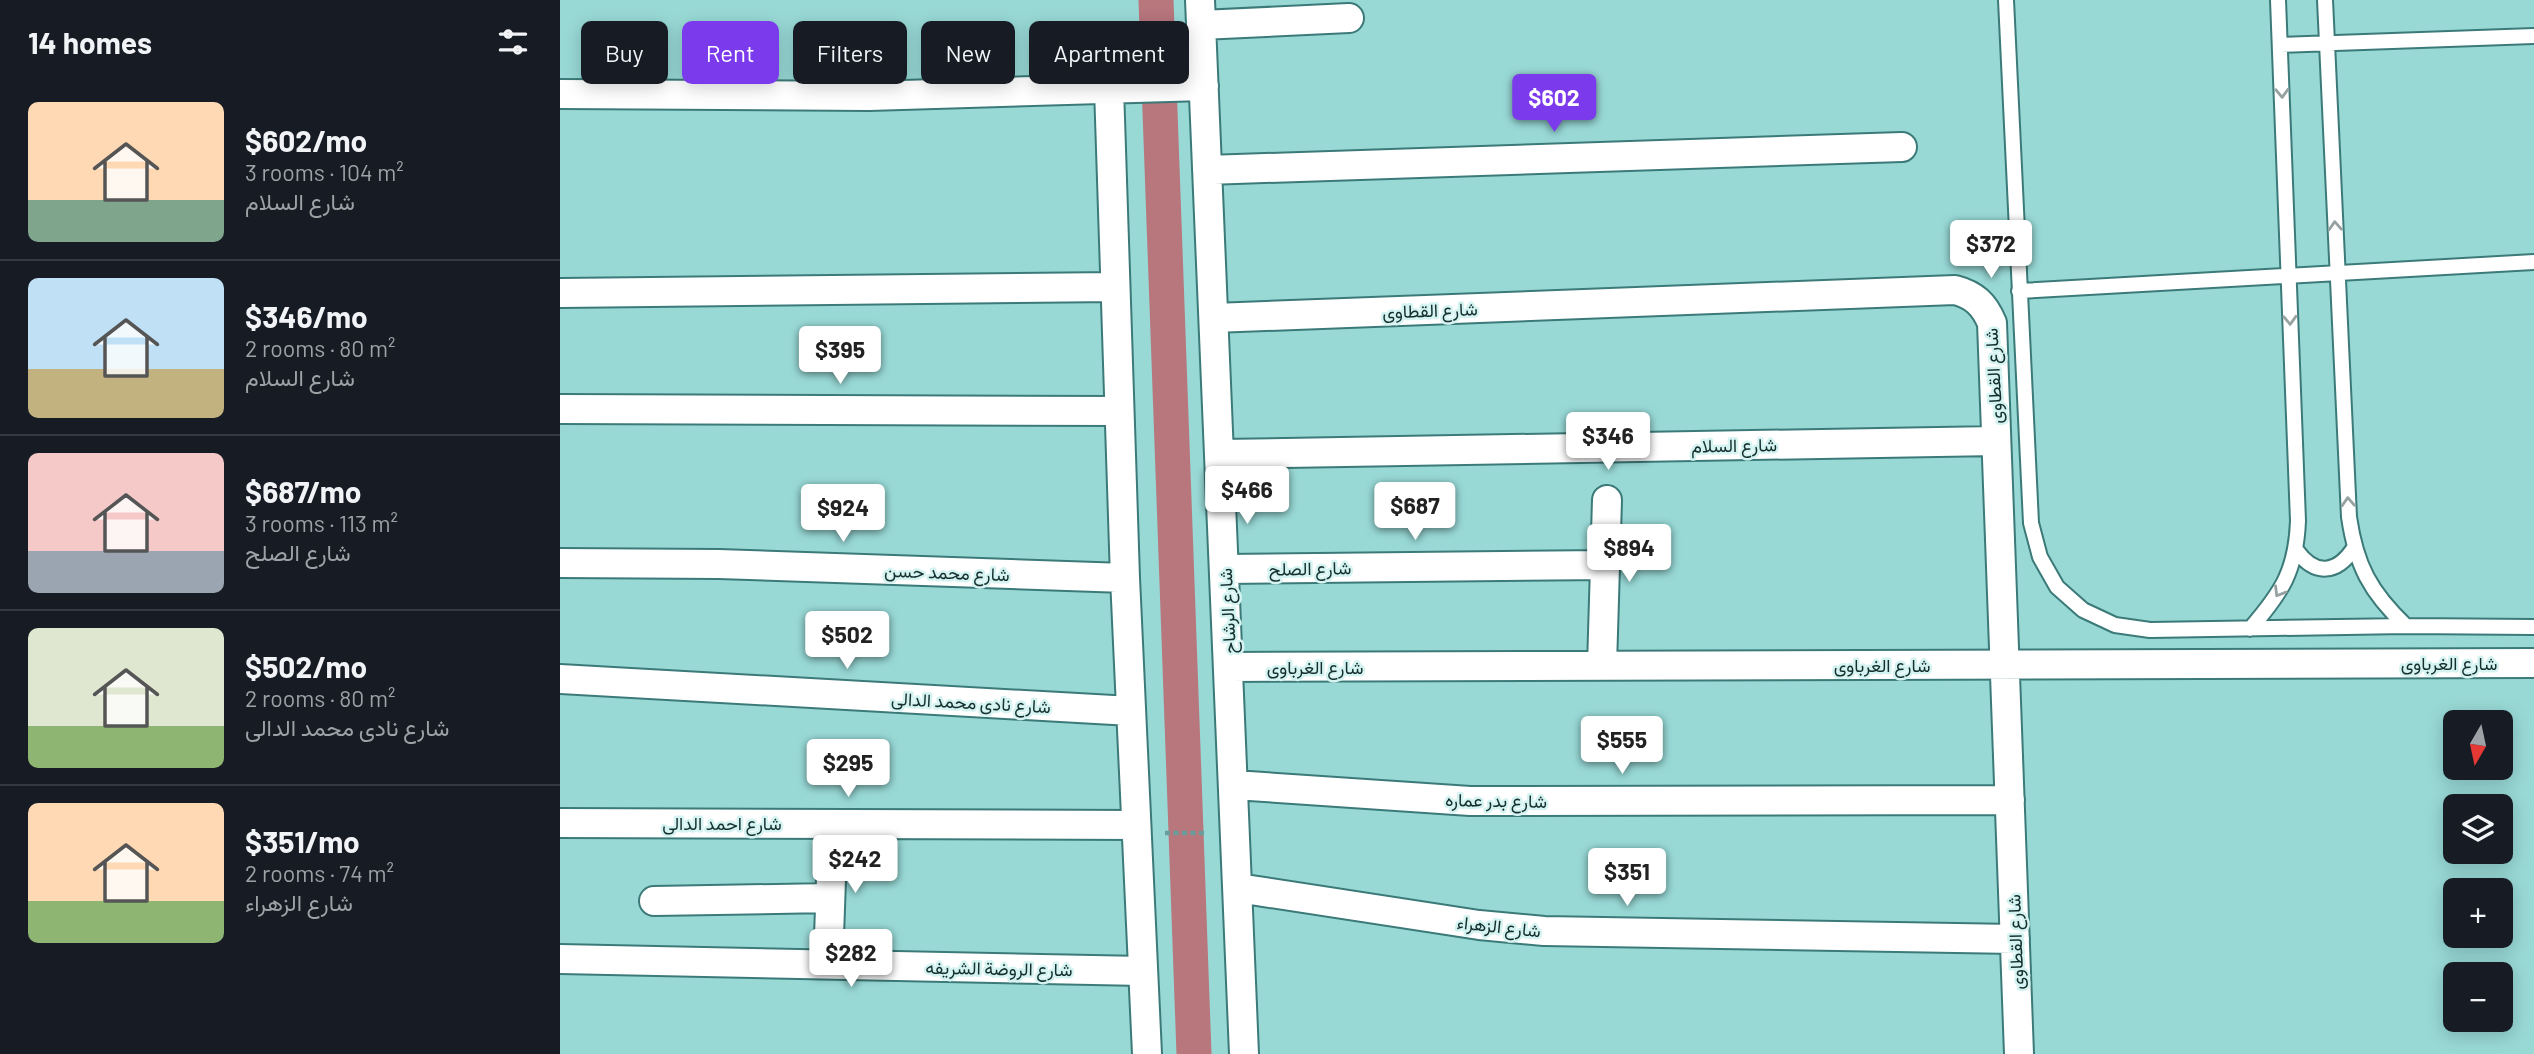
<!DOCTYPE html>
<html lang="en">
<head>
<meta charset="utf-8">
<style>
  body { margin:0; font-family:Barlow,Vazirmatn,sans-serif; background:#20242c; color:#f1f3f6; height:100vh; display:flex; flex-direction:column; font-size:26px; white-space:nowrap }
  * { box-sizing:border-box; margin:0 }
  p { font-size:23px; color:#9ea1a6 }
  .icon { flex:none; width:38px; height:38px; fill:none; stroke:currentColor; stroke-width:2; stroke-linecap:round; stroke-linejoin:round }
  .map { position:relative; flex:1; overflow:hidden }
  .side { display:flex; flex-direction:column; background:#171b24; width:560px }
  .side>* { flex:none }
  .banner { position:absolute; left:21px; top:21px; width:665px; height:63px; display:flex; gap:14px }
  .needle { width:46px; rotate:189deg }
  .buttons { position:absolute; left:1883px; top:710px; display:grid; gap:14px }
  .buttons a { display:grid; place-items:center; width:70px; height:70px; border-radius:10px; background:#171b24; box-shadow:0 4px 18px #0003; font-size:35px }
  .price { position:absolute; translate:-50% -60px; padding:0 16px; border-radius:7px; background:#fff; color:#222; font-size:23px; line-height:46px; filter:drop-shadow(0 2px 4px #0008) }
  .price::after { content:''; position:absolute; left:50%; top:42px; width:21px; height:16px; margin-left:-10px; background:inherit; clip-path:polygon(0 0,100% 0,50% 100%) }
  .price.current { background:#7c3aed; color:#fff }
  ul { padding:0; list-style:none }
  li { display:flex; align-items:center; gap:21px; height:175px; padding:0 28px }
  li+li { border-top:2px solid #363941 }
  li span { display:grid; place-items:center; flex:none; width:196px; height:140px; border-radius:10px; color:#555 }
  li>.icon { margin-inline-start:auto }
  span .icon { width:84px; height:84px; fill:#fffc; stroke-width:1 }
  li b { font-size:30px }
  h2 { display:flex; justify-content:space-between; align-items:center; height:84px; padding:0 28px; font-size:30px }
  .pill { padding:0 24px; border-radius:10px; background:#171b24; box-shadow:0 4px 18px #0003; font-size:24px; line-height:63px }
  .pill.current { background:#7c3aed; color:#fff }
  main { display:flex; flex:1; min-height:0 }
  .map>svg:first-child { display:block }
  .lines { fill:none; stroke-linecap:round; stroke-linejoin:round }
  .canal { stroke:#b8767d; stroke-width:35 }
  .lane-casing { stroke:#3b7a78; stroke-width:18 }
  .street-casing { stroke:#3b7a78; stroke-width:32 }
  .path { stroke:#699c9a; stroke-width:4.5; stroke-dasharray:5 3.5; stroke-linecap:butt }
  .lane { stroke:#fff; stroke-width:14 }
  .street { stroke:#fff; stroke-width:28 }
  .oneway { stroke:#96a1a1 }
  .labels { text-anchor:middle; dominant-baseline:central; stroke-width:5; stroke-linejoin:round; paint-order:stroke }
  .street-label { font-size:18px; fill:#152f2f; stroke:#d4f3f1 }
</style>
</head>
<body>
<main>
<section class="side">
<h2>14 homes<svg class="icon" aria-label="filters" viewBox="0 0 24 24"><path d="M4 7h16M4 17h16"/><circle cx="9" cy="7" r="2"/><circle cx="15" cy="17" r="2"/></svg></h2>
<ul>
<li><span style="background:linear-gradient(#ffd9b3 70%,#7fa58c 0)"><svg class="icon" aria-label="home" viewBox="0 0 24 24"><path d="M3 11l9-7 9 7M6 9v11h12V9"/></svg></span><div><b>$602/mo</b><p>3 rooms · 104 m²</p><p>شارع السلام</p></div></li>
<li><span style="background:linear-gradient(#bfe0f5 65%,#c2b280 0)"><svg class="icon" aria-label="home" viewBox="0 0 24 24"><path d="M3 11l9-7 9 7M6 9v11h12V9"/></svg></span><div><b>$346/mo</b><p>2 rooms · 80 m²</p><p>شارع السلام</p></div></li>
<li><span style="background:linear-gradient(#f6c9c9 70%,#9aa5b1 0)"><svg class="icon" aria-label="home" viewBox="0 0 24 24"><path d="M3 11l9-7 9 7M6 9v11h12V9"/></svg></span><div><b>$687/mo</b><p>3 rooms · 113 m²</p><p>شارع الصلح</p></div></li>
<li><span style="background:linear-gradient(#dfe7d0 70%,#8fb573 0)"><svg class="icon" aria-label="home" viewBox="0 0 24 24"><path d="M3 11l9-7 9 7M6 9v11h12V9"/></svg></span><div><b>$502/mo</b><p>2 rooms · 80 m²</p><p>شارع نادى محمد الدالى</p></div></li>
<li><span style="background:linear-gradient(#ffd9b3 70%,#8fb573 0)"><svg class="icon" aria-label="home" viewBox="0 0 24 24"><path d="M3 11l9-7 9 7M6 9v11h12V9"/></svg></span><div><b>$351/mo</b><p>2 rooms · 74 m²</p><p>شارع الزهراء</p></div></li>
</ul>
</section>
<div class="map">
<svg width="1974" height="1054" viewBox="0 0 1974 1054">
  <rect width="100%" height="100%" fill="#98d9d6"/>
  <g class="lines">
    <path class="canal" d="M596 0 634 1054"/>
    <defs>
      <path id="lane" d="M1446 0 1471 523 1480 557 1497 587 1523 610 1555 625 1590 630 1846 626 1974 627
        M1765 0 1789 517C1796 565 1810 592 1846 626
        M1720 45 1974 36
        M1459 291 1974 262
        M1737 551C1755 576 1777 574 1794 548
        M1690 629C1722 592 1736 571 1738 521L1718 0"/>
      <path id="street" d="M640 0 684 1054
        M641 25 789 18
        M549 88 565 578 587 1054
        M0 94 309 96 644 86
        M647 170 1342 147
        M0 293 555 287
        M654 318 1395 290C1414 295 1424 304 1432 323L1459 1054
        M0 409 559 411
        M660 454 1436 441
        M0 563 159 564 565 578
        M665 569 1045 565
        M1042 666 1047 500
        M669 667 1974 663
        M0 679 571 711
        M674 785 910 801 1450 800
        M0 823 576 825
        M678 888 919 925 984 931 1455 939
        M94 901 270 898
        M0 959 583 971
        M268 964 273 824"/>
    </defs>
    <use href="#lane" class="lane-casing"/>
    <use href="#street" class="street-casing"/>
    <path class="path" d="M605 833H646"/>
    <use href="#lane" class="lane"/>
    <use href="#street" class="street"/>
  </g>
  <defs><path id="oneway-chevron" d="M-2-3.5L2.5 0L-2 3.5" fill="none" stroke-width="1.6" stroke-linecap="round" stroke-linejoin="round" transform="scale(1.75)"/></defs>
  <g class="oneway">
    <use href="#oneway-chevron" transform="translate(1722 93) rotate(88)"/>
    <use href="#oneway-chevron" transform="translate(1775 226) rotate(-93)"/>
    <use href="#oneway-chevron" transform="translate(1730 320) rotate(88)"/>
    <use href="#oneway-chevron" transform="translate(1788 502) rotate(-93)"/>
    <use href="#oneway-chevron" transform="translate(1719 592) rotate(121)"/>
  </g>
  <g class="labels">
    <g class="street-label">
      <text transform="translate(870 310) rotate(-2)">شارع القطاوى</text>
      <text transform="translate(1433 376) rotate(-93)">شارع القطاوى</text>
      <text transform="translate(1174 445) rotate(-1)">شارع السلام</text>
      <text transform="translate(750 568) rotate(-1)">شارع الصلح</text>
      <text transform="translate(387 572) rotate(2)">شارع محمد حسن</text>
      <text transform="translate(667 611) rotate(-93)">شارع الرشاح</text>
      <text x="1889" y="663">شارع الغرباوى</text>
      <text x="1322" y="665">شارع الغرباوى</text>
      <text x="755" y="667">شارع الغرباوى</text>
      <text transform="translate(411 702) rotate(3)">شارع نادى محمد الدالى</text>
      <text transform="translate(936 800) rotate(1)">شارع بدر عماره</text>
      <text x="162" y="823">شارع احمد الدالى</text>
      <text transform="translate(939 926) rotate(6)">شارع الزهراء</text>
      <text transform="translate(1455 942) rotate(-92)">شارع القطاوى</text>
      <text transform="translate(439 968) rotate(1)">شارع الروضة الشريفه</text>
    </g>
  </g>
</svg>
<div class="buttons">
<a><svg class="needle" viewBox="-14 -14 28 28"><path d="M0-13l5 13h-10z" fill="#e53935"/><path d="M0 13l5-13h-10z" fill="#9ea1a6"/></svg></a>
<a><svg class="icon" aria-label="layers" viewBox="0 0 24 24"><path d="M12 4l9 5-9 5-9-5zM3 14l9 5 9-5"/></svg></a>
<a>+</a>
<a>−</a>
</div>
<b class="price current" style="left:994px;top:134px">$602</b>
<b class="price" style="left:1431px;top:280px">$372</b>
<b class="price" style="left:280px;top:386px">$395</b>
<b class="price" style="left:1048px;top:472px">$346</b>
<b class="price" style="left:687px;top:526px">$466</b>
<b class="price" style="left:855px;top:542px">$687</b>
<b class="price" style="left:283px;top:544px">$924</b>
<b class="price" style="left:1069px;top:584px">$894</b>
<b class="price" style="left:287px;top:671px">$502</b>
<b class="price" style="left:1062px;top:776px">$555</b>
<b class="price" style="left:288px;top:799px">$295</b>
<b class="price" style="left:295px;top:895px">$242</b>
<b class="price" style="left:1067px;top:908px">$351</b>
<b class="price" style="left:291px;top:989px">$282</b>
<div class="banner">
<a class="pill">Buy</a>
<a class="pill current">Rent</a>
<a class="pill">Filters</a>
<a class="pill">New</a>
<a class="pill">Apartment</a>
</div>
</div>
</main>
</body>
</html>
